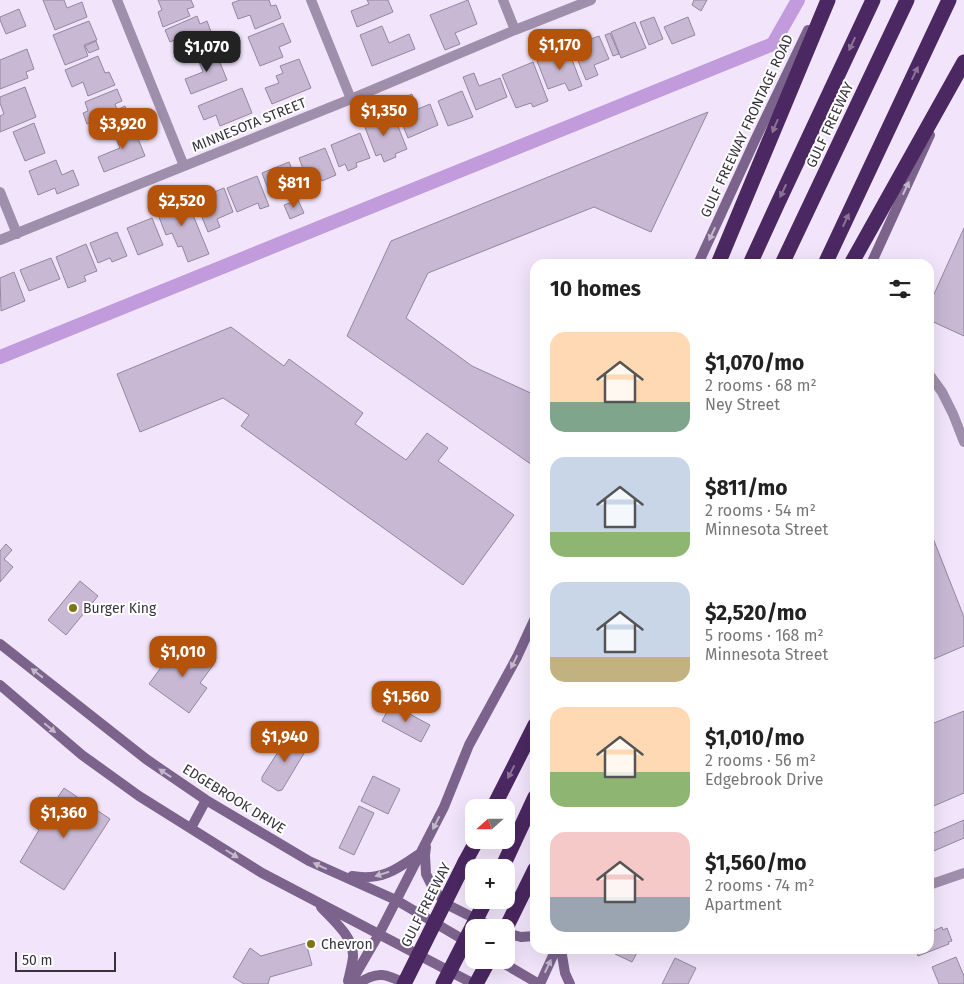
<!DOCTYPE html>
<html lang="en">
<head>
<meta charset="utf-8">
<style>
  body { margin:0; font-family:"Fira Sans",sans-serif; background:#f6f6f6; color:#222; height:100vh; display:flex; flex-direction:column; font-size:19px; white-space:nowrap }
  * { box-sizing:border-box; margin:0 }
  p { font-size:16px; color:#767676 }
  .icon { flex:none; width:28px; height:28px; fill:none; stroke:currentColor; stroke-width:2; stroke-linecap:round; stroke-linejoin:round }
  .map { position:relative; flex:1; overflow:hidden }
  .details { position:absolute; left:530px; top:259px; width:404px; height:695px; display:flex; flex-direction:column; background:#fff; border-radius:15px; box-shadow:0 5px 20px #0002 }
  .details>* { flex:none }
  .needle { width:32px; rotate:249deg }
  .tools { position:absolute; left:465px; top:799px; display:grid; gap:10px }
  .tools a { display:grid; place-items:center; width:50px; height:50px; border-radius:10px; background:#fff; box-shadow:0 5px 20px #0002; font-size:25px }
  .scale { position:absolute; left:15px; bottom:12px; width:101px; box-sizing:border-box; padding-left:5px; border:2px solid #38323d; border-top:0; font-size:14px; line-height:18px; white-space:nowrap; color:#38323d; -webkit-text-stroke:4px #fff; paint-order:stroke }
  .price { position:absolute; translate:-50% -42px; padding:0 11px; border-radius:10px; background:#b45309; color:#fff; font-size:16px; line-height:32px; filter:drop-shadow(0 1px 2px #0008) }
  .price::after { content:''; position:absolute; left:50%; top:30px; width:15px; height:11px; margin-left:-8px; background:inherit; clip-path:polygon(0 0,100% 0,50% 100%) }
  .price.current { background:#222; color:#fff }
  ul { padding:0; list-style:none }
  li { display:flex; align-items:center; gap:15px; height:125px; padding:0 20px }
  li span { display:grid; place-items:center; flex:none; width:140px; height:100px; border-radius:15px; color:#555 }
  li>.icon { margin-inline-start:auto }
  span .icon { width:60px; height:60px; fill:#fffc; stroke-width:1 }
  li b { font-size:21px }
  h2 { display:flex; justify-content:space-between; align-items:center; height:60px; padding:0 20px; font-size:21px }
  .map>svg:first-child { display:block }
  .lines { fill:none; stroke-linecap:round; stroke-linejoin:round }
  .canal { stroke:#c19bdc; stroke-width:14 }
  .building { fill:#c8b8d3; stroke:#95869f }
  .street { stroke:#a08fac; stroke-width:10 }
  .secondary { stroke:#7b638c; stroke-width:10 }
  .highway { stroke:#4b2861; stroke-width:15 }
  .highway-bridge { stroke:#4b2861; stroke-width:15 }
  .oneway { fill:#8a7398 }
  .oneway2 { fill:#c4b9cb }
  .poi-dot { fill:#817416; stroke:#fff; stroke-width:2 }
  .labels { text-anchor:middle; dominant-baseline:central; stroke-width:4; stroke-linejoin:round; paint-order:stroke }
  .street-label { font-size:14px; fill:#38323d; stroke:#fff }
  .poi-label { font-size:14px; fill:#38323d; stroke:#fff; text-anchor:start }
</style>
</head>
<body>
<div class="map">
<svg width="964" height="984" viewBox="0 0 964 984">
  <rect width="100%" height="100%" fill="#f2e5fb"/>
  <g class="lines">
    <path class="canal" d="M0 357 773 44 798 0"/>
  </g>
  <path class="building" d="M43 0H64L67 8 82 2 87 17 55 30Z
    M158 0H191L194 7 187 9 190 16 163 27 158 12 162 10Z
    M240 0H269L271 6 276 5 281 18 255 29 250 15 238 19 232 3Z
    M367 0H388L393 12 357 27 351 11 369 4Z
    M468 0 477 24 455 33 460 44 445 50 430 15Z
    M694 0H707L701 11 692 5Z
    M19 9 26 26 6 34 0 20V17Z
    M197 16 200 24 207 21 213 37 206 40 209 47 185 57 177 39 170 42 165 30Z
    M654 17 663 39 649 45 640 22Z
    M688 17 695 35 672 44 664 27Z
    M89 21 97 40 84 45 88 56 65 65 53 35Z
    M635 22 646 48 621 58 611 32Z
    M283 23 291 42 279 47 283 57 260 66 248 37Z
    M382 26 389 43 409 34 415 49 372 66 360 35Z
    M579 31 583 41 573 45 569 35Z
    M610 33 619 54 613 56 605 35Z
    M599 36 609 59 594 65 598 75 586 80 572 46Z
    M96 41 99 49 89 53 85 46Z
    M27 49 34 69 26 72 28 78 0 89V60Z
    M568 49 582 86 569 91 565 83 548 89 537 61Z
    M215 50 227 80 191 94 185 79 203 72 197 57Z
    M98 56 105 73 109 72 115 85 88 96 83 82 72 87 65 70Z
    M299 59 311 88 272 104 265 88 279 83 276 76 283 73 280 66Z
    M533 62 548 101 533 107 531 103 516 108 502 75Z
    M474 73 479 86 500 78 507 97 476 110 463 77Z
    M25 87 36 117 0 132V116L4 114 0 103V97Z
    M242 88 252 113 220 126 216 115 204 120 198 106Z
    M117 89 122 101 115 104 117 110 125 106 130 119 97 132 93 122 87 124 83 113 88 111 85 102Z
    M462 91 473 117 448 126 438 101Z
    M412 94 418 109 430 104 438 125 408 138 393 102Z
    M374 112 379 125 395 119 407 149 395 154 396 157 384 162 381 154 376 156 361 117Z
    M708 112 651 232 594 207 428 273 406 318 472 366 535 395V467L347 336 391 241Z
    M34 123 45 153 25 161 13 132Z
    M133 126 145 156 104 172 98 157 120 148 114 134Z
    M360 133 370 158 356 163 357 167 348 171 345 164 339 167 331 145Z
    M325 148 336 175 322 181 318 172 306 177 299 158Z
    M56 160 62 175 73 170 79 185 57 194 55 188 38 195 29 171Z
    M289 162 299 186 271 197 262 173Z
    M257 176 269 206 260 209 258 203 237 212 227 188Z
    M224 188 233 212 217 219 220 227 208 232 195 200Z
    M172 195 177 207 188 203 209 254 188 262 182 246 178 247 172 233 166 235 153 202Z
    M298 200 304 213 290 219 284 205Z
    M152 218 163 245 138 255 127 228Z
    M964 228V336L929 320V305Z
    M117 232 127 256 112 262 110 258 98 263 90 243Z
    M86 244 97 271 84 276 86 281 68 288 56 257Z
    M51 258 60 279 29 291 20 270Z
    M14 272 25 301 1 311 0 278Z
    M231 327 284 366 289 359 363 413 355 424 406 460 427 433 448 448 438 461 514 515 463 585 241 426 249 415 223 398 140 432 117 374Z
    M929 528 964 617V646L929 661Z
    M6 544 12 550 4 559 13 567 0 582V551Z
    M80 581 98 596 66 635 48 620Z
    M192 647 214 664 200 683 207 688 189 713 149 684 175 648 186 655Z
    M391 704 430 725 421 742 382 721Z
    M964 711V793L929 808V725Z
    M290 733 309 745 282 790 278 791 262 781V777Z
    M373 776 400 789 388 814 361 801Z
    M64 788 110 819 64 890 20 862 39 830 31 824 38 814 44 818Z
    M359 806 374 813 354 855 339 848Z
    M964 820V838L929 853V835Z
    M942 927 943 930 947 928 952 941 948 942 949 944 918 956 915 949H929V933Z
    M306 943 312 965 270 977 268 984H244L233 977 250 948 261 956Z
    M617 949H639L632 962 615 954Z
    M956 957 964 976V984H939L932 967Z
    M675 958 696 968 688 984H662Z"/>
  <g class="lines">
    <path class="street" d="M117 0 184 166
      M311 0 351 99
      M503 0 515 30
      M0 192 17 234
      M0 240 351 99 515 30 591 0
      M929 374 942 392 953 414 964 442
      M929 885 964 873"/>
    <path class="secondary" d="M698 264 756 138 808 30
      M871 264 930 135
      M0 644 146 759 206 800 309 861 396 900 474 946
      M0 685 82 755 139 796 262 873 474 984
      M191 828 206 800
      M426 847 425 855 426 874 434 890 448 905 494 928
      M352 876C381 881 396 870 419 854
      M321 907C333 920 354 937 353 957 352 965 350 973 348 981
      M506 933 521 937 535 936
      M561 949 565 973 570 984
      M498 960 539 984
      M350 984 379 934 444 807 469 745 517 657 535 618
      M358 984C377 970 387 974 406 984
      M540 984 556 949"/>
    <path class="highway" d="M718 264 828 0
      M750 264 777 205 873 0
      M782 264 907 0
      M825 264 949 0
      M851 264 964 62
      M493 808 535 725
      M465 862 477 840
      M502 868 535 797
      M506 928 535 869
      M476 984 489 960"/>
    <path class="highway-bridge" d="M404 984 465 862
      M443 984 486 900"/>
  </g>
  <defs><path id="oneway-solid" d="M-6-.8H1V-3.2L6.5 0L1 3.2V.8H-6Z" transform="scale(1.25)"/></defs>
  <g class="oneway">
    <use href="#oneway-solid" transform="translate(852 44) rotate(115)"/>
    <use href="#oneway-solid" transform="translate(915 73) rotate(-65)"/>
    <use href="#oneway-solid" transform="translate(775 126) rotate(113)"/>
    <use href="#oneway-solid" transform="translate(783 191) rotate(115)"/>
    <use href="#oneway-solid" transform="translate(846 220) rotate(-65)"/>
    <use href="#oneway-solid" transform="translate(511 772) rotate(117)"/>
  </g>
  <g class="oneway2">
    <use href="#oneway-solid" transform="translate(906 188) rotate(-65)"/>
    <use href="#oneway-solid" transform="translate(712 234) rotate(115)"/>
    <use href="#oneway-solid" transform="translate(514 662) rotate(117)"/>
    <use href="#oneway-solid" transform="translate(37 673) rotate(-142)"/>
    <use href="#oneway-solid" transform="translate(50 728) rotate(40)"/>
    <use href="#oneway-solid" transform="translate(165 773) rotate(-146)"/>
    <use href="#oneway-solid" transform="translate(436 823) rotate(117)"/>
    <use href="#oneway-solid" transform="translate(232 854) rotate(32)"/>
    <use href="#oneway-solid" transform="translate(320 866) rotate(-155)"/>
    <use href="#oneway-solid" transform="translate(382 874) rotate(163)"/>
    <use href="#oneway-solid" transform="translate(548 966) rotate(-65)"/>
  </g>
  <g class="poi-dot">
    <circle cx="73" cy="608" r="5"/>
    <circle cx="311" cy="944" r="5"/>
  </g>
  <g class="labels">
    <g class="street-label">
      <text transform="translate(249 125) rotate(-22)">MINNESOTA STREET</text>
      <text transform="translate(830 125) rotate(-65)">GULF FREEWAY</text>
      <text transform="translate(747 126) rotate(-65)">GULF FREEWAY FRONTAGE ROAD</text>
      <text transform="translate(234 799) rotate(32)">EDGEBROOK DRIVE</text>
      <text transform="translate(426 905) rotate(-63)">GULF FREEWAY</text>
    </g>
    <g class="poi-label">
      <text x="83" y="608">Burger King</text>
      <text x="321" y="944">Chevron</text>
    </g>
  </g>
</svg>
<div class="tools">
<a><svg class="needle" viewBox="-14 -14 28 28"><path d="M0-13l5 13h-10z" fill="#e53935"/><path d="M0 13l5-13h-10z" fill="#767676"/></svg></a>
<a>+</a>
<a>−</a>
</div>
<div class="scale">50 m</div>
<b class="price" style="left:560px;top:71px">$1,170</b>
<b class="price current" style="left:207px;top:73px">$1,070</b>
<b class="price" style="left:384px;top:137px">$1,350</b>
<b class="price" style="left:123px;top:150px">$3,920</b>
<b class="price" style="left:294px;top:209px">$811</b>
<b class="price" style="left:182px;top:227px">$2,520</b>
<b class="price" style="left:183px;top:678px">$1,010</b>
<b class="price" style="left:406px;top:723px">$1,560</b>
<b class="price" style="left:285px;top:763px">$1,940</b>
<b class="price" style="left:64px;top:839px">$1,360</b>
<section class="details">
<h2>10 homes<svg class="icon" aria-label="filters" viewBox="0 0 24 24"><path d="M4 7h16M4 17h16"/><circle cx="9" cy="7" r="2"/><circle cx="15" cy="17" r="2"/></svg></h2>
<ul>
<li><span style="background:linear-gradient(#ffd9b3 70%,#7fa58c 0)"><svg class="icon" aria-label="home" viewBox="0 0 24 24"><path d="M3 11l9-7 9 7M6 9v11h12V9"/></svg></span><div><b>$1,070/mo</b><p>2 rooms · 68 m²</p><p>Ney Street</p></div></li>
<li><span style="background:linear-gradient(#c9d6e8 75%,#8fb573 0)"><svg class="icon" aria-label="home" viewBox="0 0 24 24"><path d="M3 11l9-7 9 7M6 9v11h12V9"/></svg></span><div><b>$811/mo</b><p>2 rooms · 54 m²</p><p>Minnesota Street</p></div></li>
<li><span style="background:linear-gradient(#c9d6e8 75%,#c2b280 0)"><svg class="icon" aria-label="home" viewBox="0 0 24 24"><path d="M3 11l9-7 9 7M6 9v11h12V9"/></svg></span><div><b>$2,520/mo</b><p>5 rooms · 168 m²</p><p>Minnesota Street</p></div></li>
<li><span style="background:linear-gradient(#ffd9b3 65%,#8fb573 0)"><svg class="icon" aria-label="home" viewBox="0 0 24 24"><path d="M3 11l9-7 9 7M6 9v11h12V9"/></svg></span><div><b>$1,010/mo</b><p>2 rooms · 56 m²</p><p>Edgebrook Drive</p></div></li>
<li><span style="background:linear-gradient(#f6c9c9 65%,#9aa5b1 0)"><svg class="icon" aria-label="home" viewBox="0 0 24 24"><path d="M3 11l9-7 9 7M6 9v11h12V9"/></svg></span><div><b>$1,560/mo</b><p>2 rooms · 74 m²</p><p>Apartment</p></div></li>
</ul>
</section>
</div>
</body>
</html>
